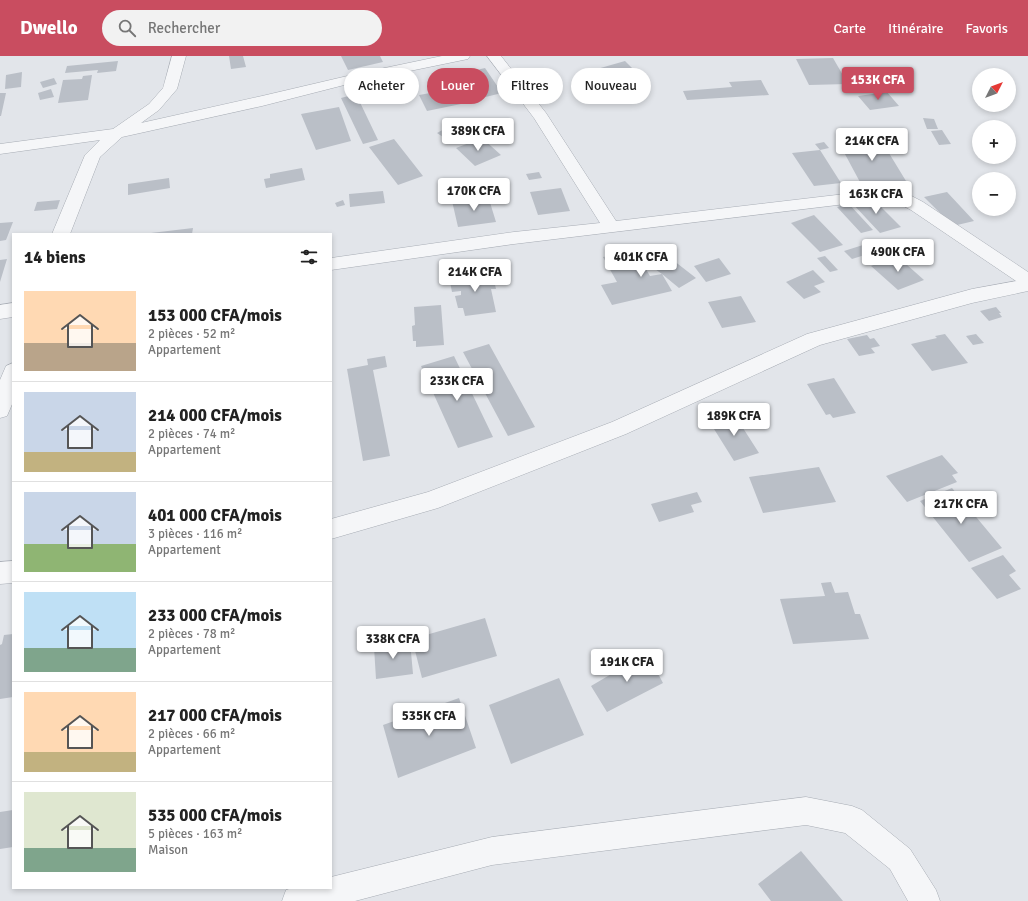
<!DOCTYPE html>
<html lang="fr">
<head>
<meta charset="utf-8">
<style>
  body { margin:0; font-family:Signika,sans-serif; background:#f2f2f2; color:#222; height:100vh; display:flex; flex-direction:column; font-size:15px; white-space:nowrap }
  * { box-sizing:border-box; margin:0 }
  p { font-size:13px; color:#767676 }
  .icon { flex:none; width:22px; height:22px; fill:none; stroke:currentColor; stroke-width:2; stroke-linecap:round; stroke-linejoin:round }
  .map { position:relative; flex:1; overflow:hidden }
  .sheet { position:absolute; left:12px; top:177px; width:320px; height:656px; display:flex; flex-direction:column; background:#fff; border-radius:0px; box-shadow:0 2px 6px #0003 }
  .sheet>* { flex:none }
  .top-card { position:absolute; left:344px; top:12px; width:380px; height:36px; display:flex; gap:8px }
  .needle { width:26px; rotate:48deg }
  .tools { position:absolute; left:972px; top:12px; display:grid; gap:8px }
  .tools a { display:grid; place-items:center; width:44px; height:44px; border-radius:50%; background:#fff; box-shadow:0 2px 6px #0003; font-size:20px }
  .price { position:absolute; translate:-50% -34px; padding:0 9px; border-radius:4px; background:#fff; color:#222; font-size:13px; line-height:26px; filter:drop-shadow(0 1px 2px #0008) }
  .price::after { content:''; position:absolute; left:50%; top:24px; width:12px; height:9px; margin-left:-6px; background:inherit; clip-path:polygon(0 0,100% 0,50% 100%) }
  .price.selected { background:#c94d60; color:#fff }
  ul { padding:0; list-style:none }
  li { display:flex; align-items:center; gap:12px; height:100px; padding:0 12px }
  li+li { border-top:1px solid #e0e0e0 }
  li span { display:grid; place-items:center; flex:none; width:112px; height:80px; border-radius:0px; color:#555 }
  li>.icon { margin-inline-start:auto }
  span .icon { width:48px; height:48px; fill:#fffc; stroke-width:1 }
  li b { font-size:17px }
  h2 { display:flex; justify-content:space-between; align-items:center; height:48px; padding:0 12px; font-size:17px }
  .pill { padding:0 14px; border-radius:18px; background:#fff; box-shadow:0 2px 6px #0003; font-size:14px; line-height:36px }
  .pill.selected { background:#c94d60; color:#fff }
  header { display:flex; align-items:center; gap:24px; box-sizing:border-box; height:56px; padding:0 20px; background:#c94d60; color:#fff }
  header strong { font-size:19px }
  nav { display:flex; gap:22px; margin-inline-start:auto; font-size:14px }
  .search { width:280px; height:36px; background:#f2f2f2; display:flex; align-items:center; gap:10px; box-sizing:border-box; padding:0 14px; border-radius:22px; color:#767676; font-size:15px }
  .map>svg:first-child { display:block }
  .building { fill:#babfc7 }
  .lines { fill:none; stroke-linecap:round; stroke-linejoin:round }
  .minor-casing { stroke:#a7acb4; stroke-width:1 }
  .tertiary-casing { stroke:#a7acb4; stroke-width:1 }
  .minor { fill:#f5f6f8; fill-rule:evenodd }
  .tertiary { fill:#f5f6f8; fill-rule:evenodd }
</style>
</head>
<body>
<header>
<strong>Dwello</strong>
<div class="search"><svg class="icon" aria-label="search" viewBox="0 0 24 24"><circle cx="10" cy="10" r="6"/><path d="M15 15l6 6"/></svg>Rechercher</div>
<nav><a>Carte</a><a>Itinéraire</a><a>Favoris</a></nav>
</header>
<div class="map">
<svg width="1028" height="845" viewBox="0 0 1028 845">
  <rect width="100%" height="100%" fill="#e2e5ea"/>
  <path class="building" d="M229 0H243L246 11 231 13Z
    M341 0H380L383 6 348 14Z
    M833 2 848 28 809 29 796 3Z
    M118 5 116 15 97 17 98 14 65 17 67 10Z
    M625 5 644 24 621 30 607 16 601 17 597 13Z
    M485 12 502 37 473 44 456 19Z
    M22 16 21 31 5 33 6 19Z
    M92 19 88 44 58 47 63 24 82 23 83 20Z
    M54 22 57 28 43 32 40 26Z
    M761 24 769 39 687 44 683 35 732 31 729 26Z
    M51 33 54 41 40 44 38 37Z
    M453 33 461 48 427 55 419 39Z
    M887 36 899 50 870 54 858 40Z
    M0 37H6L1 60H0Z
    M356 38 378 84 363 88 341 42Z
    M339 51 351 85 316 94 301 58Z
    M923 62 934 63 938 73H927Z
    M446 72 455 78 446 83 437 77Z
    M942 74 951 88 939 89 931 75Z
    M482 82 501 99 475 110 456 92Z
    M394 83 423 120 398 129 369 91Z
    M881 84 906 125 861 128 839 87Z
    M824 86 829 92 820 94 841 127 814 130 792 97 820 94 815 88Z
    M302 112 305 124 266 132 264 123 270 122V118Z
    M539 116 542 122 529 124 526 118Z
    M169 122 170 132 128 139V128Z
    M561 132 570 155 538 159 530 136Z
    M383 135 385 147 350 151 349 138Z
    M947 136 974 165 953 170 924 141Z
    M488 140 496 166 458 171 452 145Z
    M871 141 901 171 880 177 852 147Z
    M60 144 57 153 34 155 37 146Z
    M343 144 345 149 337 151 335 147Z
    M849 148 873 174 861 177 837 151Z
    M814 159 843 189 820 196 791 167Z
    M13 166 6 184 0 185V167Z
    M193 172 192 178H151V177Z
    M863 189 871 197 852 203 844 195Z
    M635 195 650 220 662 218 652 211 669 201 696 222 679 232 662 218 672 235 612 249 601 229 617 226 603 201Z
    M825 200 838 214 830 216 817 202Z
    M897 200 924 224 898 234 871 210Z
    M719 202 731 218 706 226 694 210Z
    M7 203 0 226V204Z
    M813 214 825 226 814 230 821 236 804 243 786 226Z
    M492 215 496 233H491L496 256 465 260 463 252H458L455 240 461 239V235L452 236 449 221Z
    M741 240 756 266 722 272 708 246Z
    M441 249 444 289 416 291V285H413L412 270 415 269 414 251Z
    M996 251 1001 257H999L1002 261 989 265 980 255Z
    M945 278 968 307 932 315 911 288 937 282 935 280Z
    M976 278 984 287 973 289 966 280Z
    M867 279 870 283 874 282 880 290 871 292 875 297 859 300 847 283Z
    M489 288 535 371 508 380 463 296Z
    M385 300 387 311 373 314 390 400 363 405 347 313 368 309 367 303Z
    M454 300 493 381 458 392 421 310Z
    M834 322 856 357 833 362 830 358 826 359 807 328Z
    M734 358 759 397 734 405 709 365Z
    M942 399 958 417 952 419 957 426 907 446 886 420Z
    M819 411 836 446 763 457 749 421Z
    M952 432 1002 492 969 506 920 445Z
    M697 436 702 446 691 449 694 456 659 466 651 448Z
    M1003 499 1016 515 1009 519 1021 533 997 543 971 512Z
    M831 526 835 537 848 536 855 558H860L869 583 793 588 780 543 825 540 821 527Z
    M485 562 497 600 422 622 412 583Z
    M13 578V641L0 643V589L2 588 4 579Z
    M410 585 413 618 376 623 374 591Z
    M647 597 663 627 607 656 591 630Z
    M559 622 584 679 511 708 489 649Z
    M459 642 476 692 398 722 383 669Z
    M13 754V791L0 793V756Z
    M801 795 843 845H771L758 828Z"/>
  <g class="lines">
    <defs>
      <path id="minor" d="M172 0H186L177 33 159 54 141 67 262 40 356 18 442 0H470L468 3 463 4 356 26 262 50 122 81 100 101 70 178H52L85 99 100 84 0 98V88L113 73 149 48 163 32Z
        M487 0H501L546 57 616 165 879 134 906 137 923 146 1028 216V228L1016 225 911 154 896 146 879 144 514 188 331 214V202L514 176 600 167 534 62Z
        M13 247V261L0 263V249Z
        M13 307V346L7 360 0 362V324L6 310Z
        M806 741 852 750 862 754 910 793 936 834 940 845H908L890 813 845 777 806 769 492 809 355 845H282L286 834 292 832H331V821L492 781Z"/>
      <path id="tertiary" d="M1028 223V235L972 247 820 289 626 378 438 452 331 483V463L428 436 612 366 807 278 972 233Z
        M13 505V527L0 528V506Z"/>
    </defs>
    <use href="#minor" class="minor-casing"/>
    <use href="#tertiary" class="tertiary-casing"/>
    <use href="#minor" class="minor"/>
    <use href="#tertiary" class="tertiary"/>
  </g>
</svg>
<div class="tools">
<a><svg class="needle" viewBox="-14 -14 28 28"><path d="M0-13l5 13h-10z" fill="#e53935"/><path d="M0 13l5-13h-10z" fill="#767676"/></svg></a>
<a>+</a>
<a>−</a>
</div>
<b class="price selected" style="left:878px;top:45px">153K CFA</b>
<b class="price" style="left:478px;top:96px">389K CFA</b>
<b class="price" style="left:872px;top:106px">214K CFA</b>
<b class="price" style="left:474px;top:156px">170K CFA</b>
<b class="price" style="left:876px;top:159px">163K CFA</b>
<b class="price" style="left:898px;top:217px">490K CFA</b>
<b class="price" style="left:641px;top:222px">401K CFA</b>
<b class="price" style="left:475px;top:237px">214K CFA</b>
<b class="price" style="left:457px;top:346px">233K CFA</b>
<b class="price" style="left:734px;top:381px">189K CFA</b>
<b class="price" style="left:961px;top:469px">217K CFA</b>
<b class="price" style="left:393px;top:604px">338K CFA</b>
<b class="price" style="left:627px;top:627px">191K CFA</b>
<b class="price" style="left:429px;top:681px">535K CFA</b>
<div class="top-card">
<a class="pill">Acheter</a>
<a class="pill selected">Louer</a>
<a class="pill">Filtres</a>
<a class="pill">Nouveau</a>
</div>
<section class="sheet">
<h2>14 biens<svg class="icon" aria-label="filters" viewBox="0 0 24 24"><path d="M4 7h16M4 17h16"/><circle cx="9" cy="7" r="2"/><circle cx="15" cy="17" r="2"/></svg></h2>
<ul>
<li><span style="background:linear-gradient(#ffd9b3 65%,#b9a48a 0)"><svg class="icon" aria-label="home" viewBox="0 0 24 24"><path d="M3 11l9-7 9 7M6 9v11h12V9"/></svg></span><div><b>153 000 CFA/mois</b><p>2 pièces · 52 m²</p><p>Appartement</p></div></li>
<li><span style="background:linear-gradient(#c9d6e8 75%,#c2b280 0)"><svg class="icon" aria-label="home" viewBox="0 0 24 24"><path d="M3 11l9-7 9 7M6 9v11h12V9"/></svg></span><div><b>214 000 CFA/mois</b><p>2 pièces · 74 m²</p><p>Appartement</p></div></li>
<li><span style="background:linear-gradient(#c9d6e8 65%,#8fb573 0)"><svg class="icon" aria-label="home" viewBox="0 0 24 24"><path d="M3 11l9-7 9 7M6 9v11h12V9"/></svg></span><div><b>401 000 CFA/mois</b><p>3 pièces · 116 m²</p><p>Appartement</p></div></li>
<li><span style="background:linear-gradient(#bfe0f5 70%,#7fa58c 0)"><svg class="icon" aria-label="home" viewBox="0 0 24 24"><path d="M3 11l9-7 9 7M6 9v11h12V9"/></svg></span><div><b>233 000 CFA/mois</b><p>2 pièces · 78 m²</p><p>Appartement</p></div></li>
<li><span style="background:linear-gradient(#ffd9b3 75%,#c2b280 0)"><svg class="icon" aria-label="home" viewBox="0 0 24 24"><path d="M3 11l9-7 9 7M6 9v11h12V9"/></svg></span><div><b>217 000 CFA/mois</b><p>2 pièces · 66 m²</p><p>Appartement</p></div></li>
<li><span style="background:linear-gradient(#dfe7d0 70%,#7fa58c 0)"><svg class="icon" aria-label="home" viewBox="0 0 24 24"><path d="M3 11l9-7 9 7M6 9v11h12V9"/></svg></span><div><b>535 000 CFA/mois</b><p>5 pièces · 163 m²</p><p>Maison</p></div></li>
</ul>
</section>
</div>
</body>
</html>
